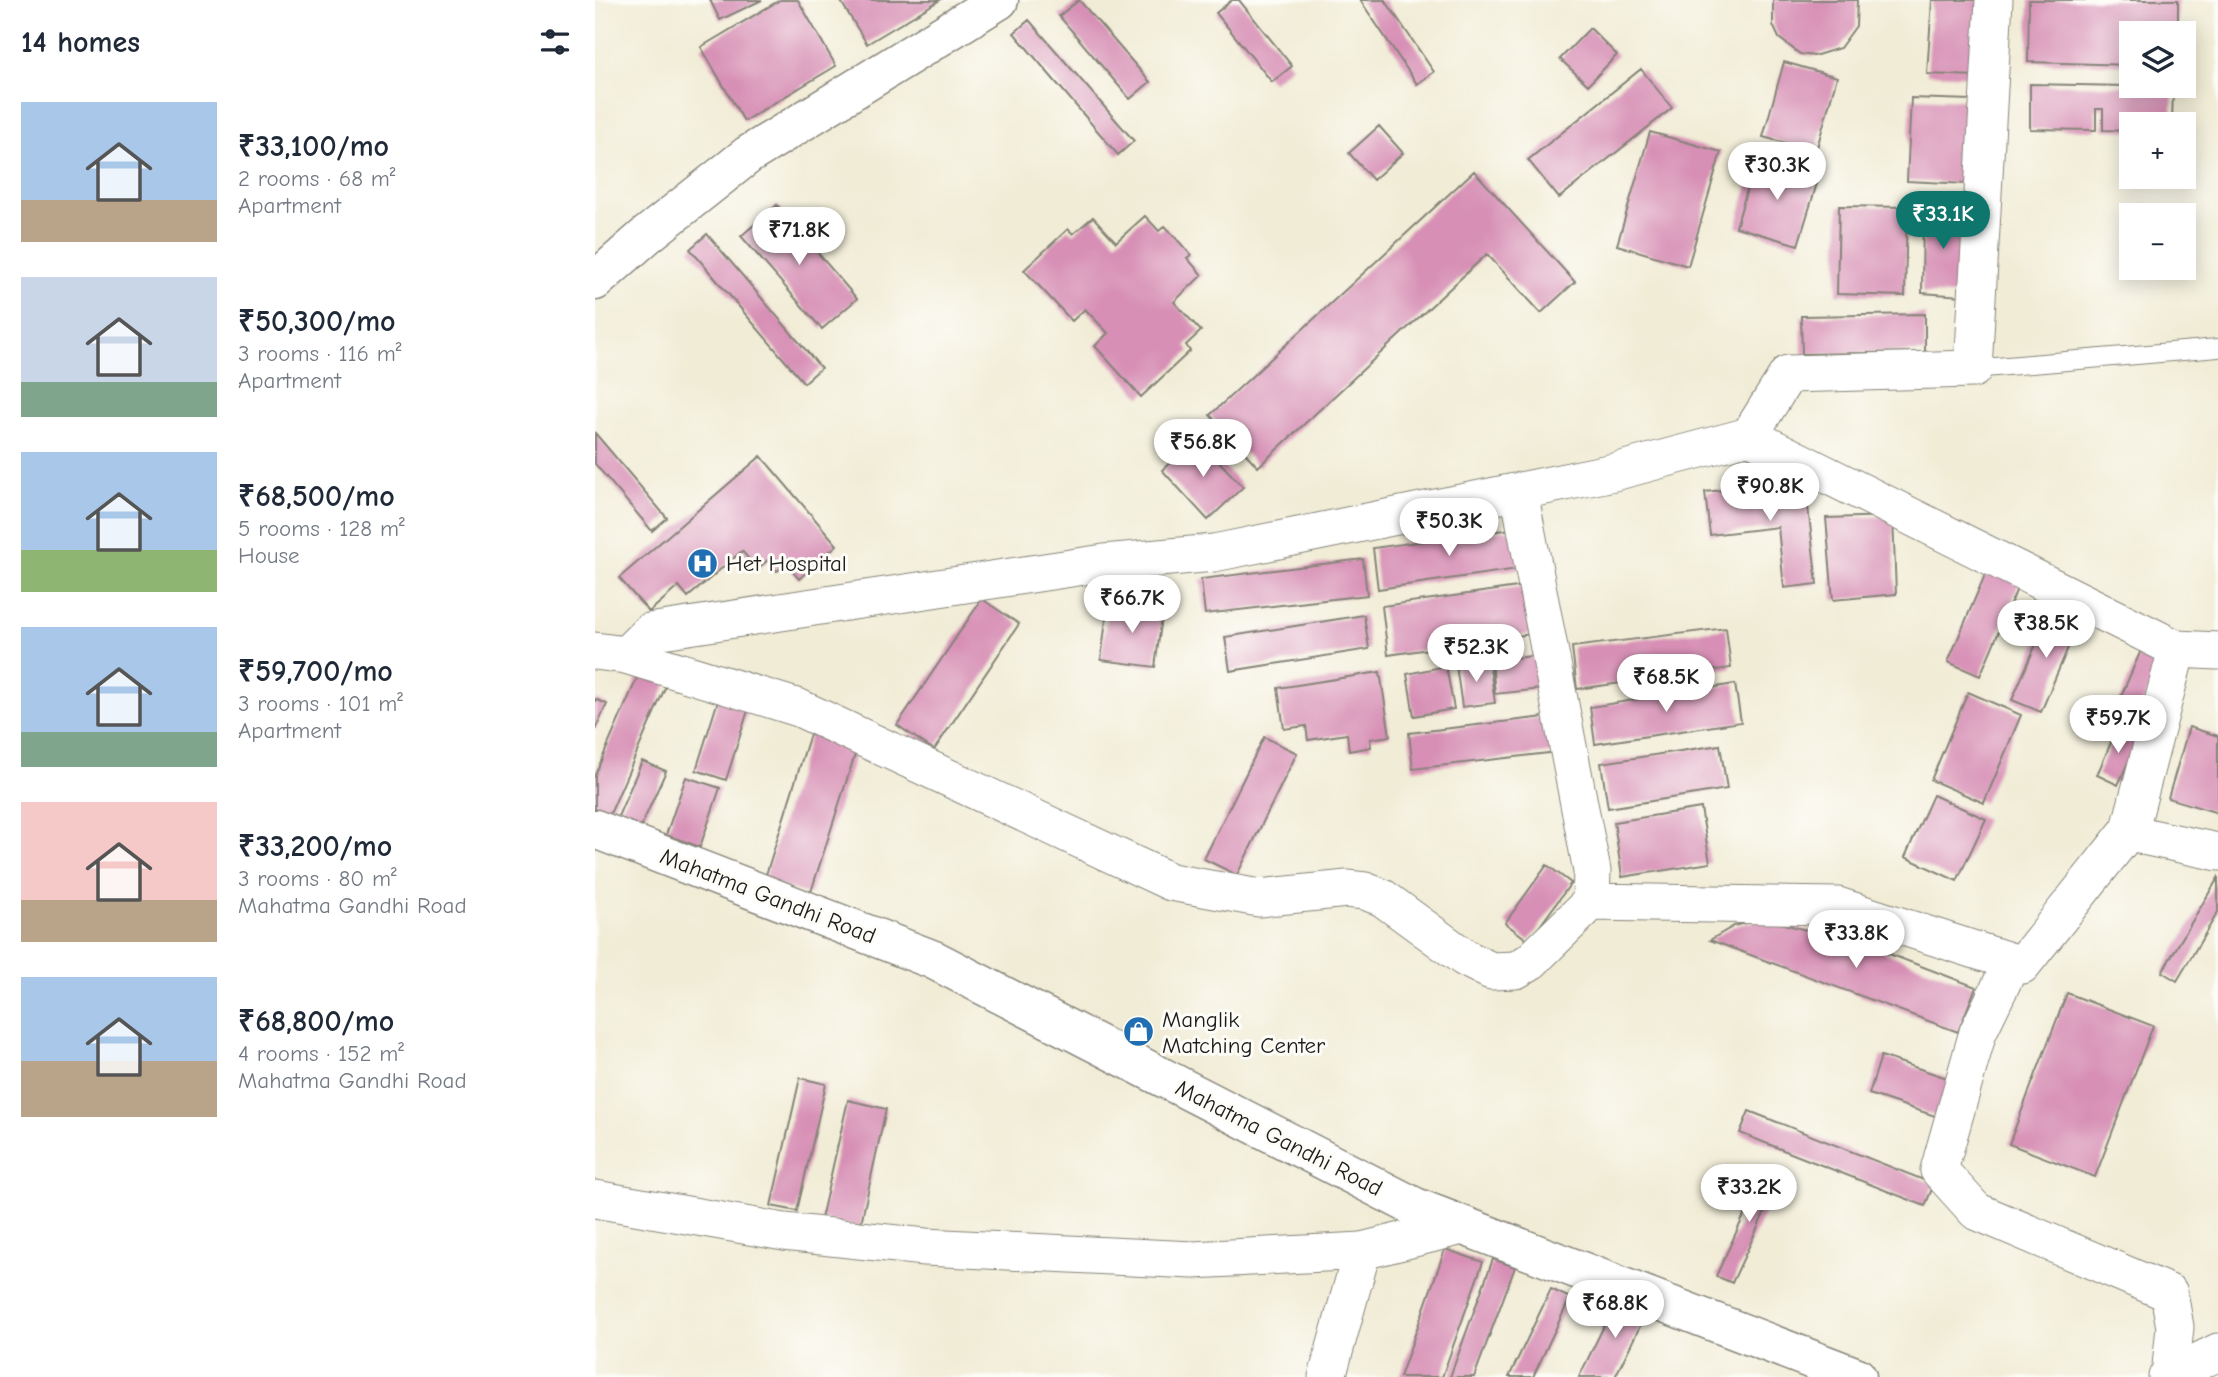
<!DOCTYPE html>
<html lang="en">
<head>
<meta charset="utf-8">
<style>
  body { margin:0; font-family:"Comic Neue",sans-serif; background:#f2f2f3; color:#1f2937; height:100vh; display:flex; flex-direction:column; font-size:26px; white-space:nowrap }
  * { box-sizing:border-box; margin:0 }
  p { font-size:23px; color:#747a83 }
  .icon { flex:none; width:38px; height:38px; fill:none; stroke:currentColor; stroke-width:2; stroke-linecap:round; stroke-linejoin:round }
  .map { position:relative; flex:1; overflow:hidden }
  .details { display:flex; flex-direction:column; background:#fff; width:595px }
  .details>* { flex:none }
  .tools { position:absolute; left:1524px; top:21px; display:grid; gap:14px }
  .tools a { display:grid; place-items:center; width:77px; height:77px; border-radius:0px; background:#fff; box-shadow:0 4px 18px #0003; font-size:35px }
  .price { position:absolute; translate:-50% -60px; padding:0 16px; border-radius:24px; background:#fff; color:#222; font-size:23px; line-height:46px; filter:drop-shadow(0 2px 4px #0008) }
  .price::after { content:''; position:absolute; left:50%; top:42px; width:21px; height:16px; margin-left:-10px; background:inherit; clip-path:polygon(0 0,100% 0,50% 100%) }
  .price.active { background:#0f766e; color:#fff }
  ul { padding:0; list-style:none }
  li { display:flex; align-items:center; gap:21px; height:175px; padding:0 21px }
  li span { display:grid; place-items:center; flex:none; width:196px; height:140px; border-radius:0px; color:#555 }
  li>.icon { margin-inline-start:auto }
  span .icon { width:84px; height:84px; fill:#fffc; stroke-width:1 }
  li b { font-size:30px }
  h2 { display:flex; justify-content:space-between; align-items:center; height:84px; padding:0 21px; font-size:30px }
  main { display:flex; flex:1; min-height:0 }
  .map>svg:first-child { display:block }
  .building { fill:#d78fb5 }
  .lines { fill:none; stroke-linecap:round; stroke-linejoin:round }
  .service-casing { stroke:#868479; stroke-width:20 }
  .minor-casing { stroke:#868479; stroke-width:39 }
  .tertiary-casing { stroke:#868479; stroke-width:41 }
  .service { stroke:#fff; stroke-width:18 }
  .minor { stroke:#fff; stroke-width:37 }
  .tertiary { stroke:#fff; stroke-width:38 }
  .labels { text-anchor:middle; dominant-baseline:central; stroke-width:6; stroke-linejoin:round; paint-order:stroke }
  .poi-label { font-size:23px; fill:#1c1c1c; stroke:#fdfcf7; text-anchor:start }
  .street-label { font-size:23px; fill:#1c1c1c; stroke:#fdfcf7 }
</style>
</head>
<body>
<main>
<section class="details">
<h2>14 homes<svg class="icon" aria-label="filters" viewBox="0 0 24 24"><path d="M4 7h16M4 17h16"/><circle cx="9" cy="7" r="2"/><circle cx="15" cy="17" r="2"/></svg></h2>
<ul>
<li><span style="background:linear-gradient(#a9c7e8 70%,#b9a48a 0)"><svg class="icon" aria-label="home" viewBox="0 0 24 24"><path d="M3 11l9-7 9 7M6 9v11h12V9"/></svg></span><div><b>₹33,100/mo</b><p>2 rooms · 68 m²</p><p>Apartment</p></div></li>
<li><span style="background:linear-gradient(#c9d6e8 75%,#7fa58c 0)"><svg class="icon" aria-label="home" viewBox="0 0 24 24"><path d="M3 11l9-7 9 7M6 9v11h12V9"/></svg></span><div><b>₹50,300/mo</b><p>3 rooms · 116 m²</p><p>Apartment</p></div></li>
<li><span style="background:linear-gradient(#a9c7e8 70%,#8fb573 0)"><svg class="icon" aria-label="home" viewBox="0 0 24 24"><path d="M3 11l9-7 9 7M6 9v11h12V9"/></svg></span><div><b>₹68,500/mo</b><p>5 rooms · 128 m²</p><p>House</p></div></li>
<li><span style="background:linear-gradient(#a9c7e8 75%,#7fa58c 0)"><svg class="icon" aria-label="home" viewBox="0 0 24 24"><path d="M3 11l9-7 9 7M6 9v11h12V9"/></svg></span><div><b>₹59,700/mo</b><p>3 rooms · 101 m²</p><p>Apartment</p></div></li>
<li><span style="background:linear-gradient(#f6c9c9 70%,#b9a48a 0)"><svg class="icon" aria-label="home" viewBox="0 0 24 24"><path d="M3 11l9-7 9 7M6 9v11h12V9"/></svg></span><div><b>₹33,200/mo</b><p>3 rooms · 80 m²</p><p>Mahatma Gandhi Road</p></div></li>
<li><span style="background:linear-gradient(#a9c7e8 60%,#b9a48a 0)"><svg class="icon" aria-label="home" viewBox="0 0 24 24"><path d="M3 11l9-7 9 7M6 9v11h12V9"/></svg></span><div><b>₹68,800/mo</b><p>4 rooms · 152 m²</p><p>Mahatma Gandhi Road</p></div></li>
</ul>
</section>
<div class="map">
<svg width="1623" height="1377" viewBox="0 0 1623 1377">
  <rect width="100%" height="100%" fill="#fdfcf7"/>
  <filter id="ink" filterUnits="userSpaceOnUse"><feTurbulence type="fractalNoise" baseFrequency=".0143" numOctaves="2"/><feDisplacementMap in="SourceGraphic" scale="14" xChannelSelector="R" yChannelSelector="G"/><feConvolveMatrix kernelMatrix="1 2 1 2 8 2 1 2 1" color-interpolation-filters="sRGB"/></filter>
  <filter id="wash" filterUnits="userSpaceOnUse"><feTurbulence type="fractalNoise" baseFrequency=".00686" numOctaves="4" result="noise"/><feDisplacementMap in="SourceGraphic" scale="28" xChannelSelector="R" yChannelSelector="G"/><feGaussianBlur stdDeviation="1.57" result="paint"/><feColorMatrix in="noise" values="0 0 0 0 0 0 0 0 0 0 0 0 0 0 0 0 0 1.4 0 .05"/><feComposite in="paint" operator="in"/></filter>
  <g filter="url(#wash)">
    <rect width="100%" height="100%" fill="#f1ecd6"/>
    <g id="blocks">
      <path class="building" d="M115 0H167L125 20Z
        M185 0H203L241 66 149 121 106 47Z
        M245 0H345L272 44Z
        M484 0 555 82 535 99 464 16Z
        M637 0H644L697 66 677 82 621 13Z
        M765 0H790L839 72 822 84Z
        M1178 0H1262L1261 26 1245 48 1219 56 1205 54 1184 38 1178 25Z
        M1337 0H1386L1381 76 1332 74Z
        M1434 0H1583V33H1536V65L1433 62Z
        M434 20 539 141 523 155 419 33Z
        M995 28 1022 55 993 85 965 59Z
        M1189 62 1242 77 1221 151 1168 137Z
        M1046 69 1077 108 964 198 933 160Z
        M1435 84 1578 87 1577 124H1536V131L1508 130V109H1501V130L1435 129Z
        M1316 98 1376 100 1372 184 1312 181Z
        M784 126 808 153 778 180 754 153Z
        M1055 132 1126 152 1093 266 1022 245Z
        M1161 158 1224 177 1203 245 1141 227Z
        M879 171 980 282 946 313 892 254 663 467 615 415Z
        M182 205 262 299 227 329 146 236Z
        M1244 206 1312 207 1310 296 1242 294Z
        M1328 207H1368L1367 296 1327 293Z
        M550 216 564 231 570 226 596 255 592 258 607 275 579 302 606 331 591 345 595 351 546 397 500 346 513 333 490 309 477 321 429 270 473 229 478 234 498 217 521 242Z
        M112 234 226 368 209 383 95 249Z
        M1330 314V352L1207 354 1206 316Z
        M0 433 72 518 57 531 0 464Z
        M602 438 648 487 613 520 567 470Z
        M166 456 242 545 204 579 191 564 182 571 173 560 162 569 147 551 93 597 84 586 54 612 24 578Z
        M1210 481 1222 584 1189 588 1183 527 1115 535 1110 492Z
        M1298 516 1301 594 1238 600 1231 518Z
        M925 528 930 568 783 589 778 548Z
        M768 559 772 595 610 614 606 579Z
        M1395 563 1427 577 1385 676 1353 662Z
        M937 585 943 633 793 655 787 606Z
        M387 599 424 624 339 750 302 725Z
        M513 603 568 610 560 667 506 660Z
        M1457 607 1485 619 1446 712 1417 700Z
        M769 615 774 649 635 671 630 637Z
        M1131 628 1136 668 982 689 977 647Z
        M1553 634 1574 643 1542 717 1521 708Z
        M952 654 956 688 900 694 897 661Z
        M894 660 900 703 867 707 861 665Z
        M851 666 859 709 819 716 812 674Z
        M46 669 73 681 12 821 0 816V775Z
        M785 672 795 736 775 739 776 747 754 751 752 734 713 740 711 726 689 729 683 688Z
        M1140 684 1146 722 1000 744 995 707Z
        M126 691 156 701 131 780 101 770Z
        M1373 692 1426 715 1389 803 1336 780Z
        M0 699 12 704 0 730Z
        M958 716 962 752 818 769 814 733Z
        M1523 726 1545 735 1523 785 1502 775Z
        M1594 727 1623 736V813L1573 798Z
        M215 734 262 748 215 895 169 881Z
        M669 737 702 753 642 875 609 859Z
        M1125 745 1132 789 1013 808 1006 763Z
        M47 761 71 771 44 831 21 821Z
        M91 777 125 788 105 847 71 835Z
        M1338 795 1391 819 1362 881 1310 857Z
        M1106 808 1115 863 1027 877 1019 822Z
        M952 865 976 883 934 941 910 923Z
        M1623 878V912L1582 981 1567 972Z
        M1169 919 1276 947 1381 987 1363 1032 1115 940 1139 926Z
        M1472 993 1558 1026 1500 1177 1414 1144Z
        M1286 1056 1355 1079 1343 1117 1274 1094Z
        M205 1078 231 1084 202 1211 176 1206Z
        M253 1100 291 1109 265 1228 226 1219Z
        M1154 1111 1339 1184 1330 1206 1145 1133Z
        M1172 1166 1188 1173 1137 1283 1121 1276Z
        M850 1249 888 1262 847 1377H805Z
        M898 1259 920 1267 879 1377H855Z
        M956 1289 975 1298 938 1377H914Z
        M1024 1295 1053 1310 1020 1377H984Z"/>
    </g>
  </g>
  <g filter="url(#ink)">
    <use href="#blocks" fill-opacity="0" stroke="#868479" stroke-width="2"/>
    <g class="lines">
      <defs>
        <path id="service" d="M1378 369 1623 348"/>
        <path id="minor" d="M1154 436 1582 649 1623 651
          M0 651 31 655 204 708 576 882 664 898 752 889 770 891 788 898 870 958 896 971 921 970 936 961 996 902 997 871 924 492
          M31 655 54 632 509 563 619 553 1019 472 1154 436 1193 374 1378 369 1399 0
          M1535 829 1552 837 1623 852
          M996 902 1243 906 1427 965 1535 829 1582 649
          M1417 962 1383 1032 1344 1170 1381 1211 1574 1293 1580 1327 1575 1376
          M0 1199 189 1232 330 1247 598 1260 767 1251 867 1226
          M732 1377 767 1251
          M1572 1377 1623 1352"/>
        <path id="tertiary" d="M0 281 52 235 153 155 404 0
          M0 829 339 960 820 1207 1262 1377"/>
      </defs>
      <use href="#service" class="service-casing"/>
      <use href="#minor" class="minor-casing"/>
      <use href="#tertiary" class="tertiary-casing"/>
      <use href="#service" class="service"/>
      <use href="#minor" class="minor"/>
      <use href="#tertiary" class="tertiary"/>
    </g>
  </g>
  <defs>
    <symbol id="hospital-disc" viewBox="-11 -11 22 22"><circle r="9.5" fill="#1f6fb2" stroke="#fdfcf7"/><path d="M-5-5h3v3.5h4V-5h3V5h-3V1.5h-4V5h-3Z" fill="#fff"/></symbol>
    <symbol id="shop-disc" viewBox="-11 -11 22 22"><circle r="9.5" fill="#1f6fb2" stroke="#fdfcf7"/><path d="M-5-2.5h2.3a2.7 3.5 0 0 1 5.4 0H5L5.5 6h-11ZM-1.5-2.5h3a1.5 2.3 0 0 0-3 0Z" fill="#fff"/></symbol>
  </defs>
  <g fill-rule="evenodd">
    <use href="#hospital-disc" x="90" y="546" width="35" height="35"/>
    <use href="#shop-disc" x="526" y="1014" width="35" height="35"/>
  </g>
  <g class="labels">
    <g class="poi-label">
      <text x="131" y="563">Het Hospital</text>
      <text x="567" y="1019">Manglik<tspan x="567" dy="26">Matching Center</tspan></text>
    </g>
    <g class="street-label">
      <text transform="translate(173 896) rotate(21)">Mahatma Gandhi Road</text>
      <text transform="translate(684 1138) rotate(27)">Mahatma Gandhi Road</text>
    </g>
  </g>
</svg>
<div class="tools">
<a><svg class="icon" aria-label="layers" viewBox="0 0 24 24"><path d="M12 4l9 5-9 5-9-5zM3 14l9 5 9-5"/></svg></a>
<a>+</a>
<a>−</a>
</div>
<b class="price" style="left:1182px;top:202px">₹30.3K</b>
<b class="price active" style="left:1348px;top:251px">₹33.1K</b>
<b class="price" style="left:204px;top:267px">₹71.8K</b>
<b class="price" style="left:608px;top:479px">₹56.8K</b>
<b class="price" style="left:1175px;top:523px">₹90.8K</b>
<b class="price" style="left:854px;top:558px">₹50.3K</b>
<b class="price" style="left:537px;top:635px">₹66.7K</b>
<b class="price" style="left:1451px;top:660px">₹38.5K</b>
<b class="price" style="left:881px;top:684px">₹52.3K</b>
<b class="price" style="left:1071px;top:714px">₹68.5K</b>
<b class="price" style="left:1523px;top:755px">₹59.7K</b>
<b class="price" style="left:1261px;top:970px">₹33.8K</b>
<b class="price" style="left:1154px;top:1224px">₹33.2K</b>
<b class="price" style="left:1020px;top:1340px">₹68.8K</b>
</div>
</main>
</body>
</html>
